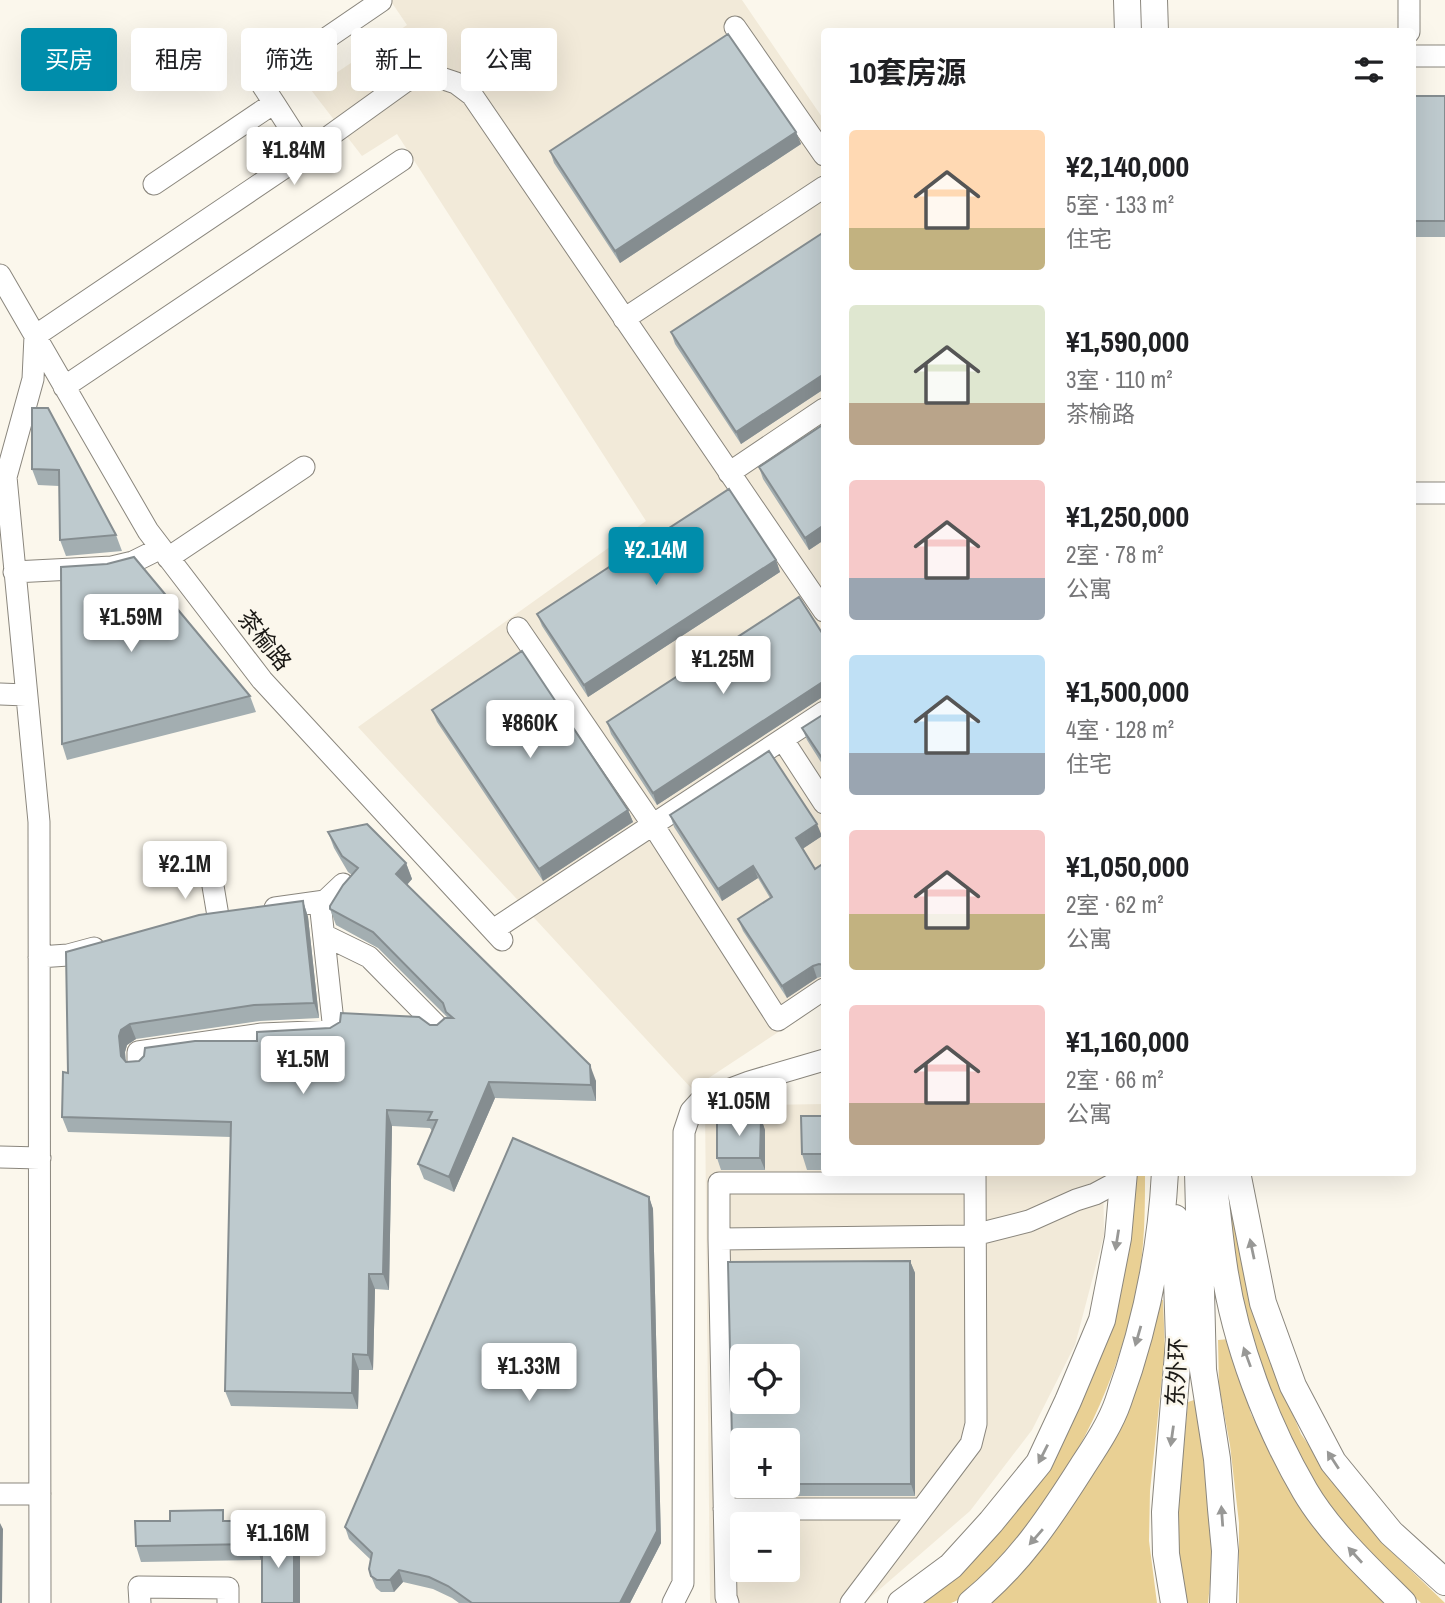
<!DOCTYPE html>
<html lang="zh">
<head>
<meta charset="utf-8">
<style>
  body { margin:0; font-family:"Archivo Narrow","Noto Sans SC",sans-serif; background:#f6f6f6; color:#202124; height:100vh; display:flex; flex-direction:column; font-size:26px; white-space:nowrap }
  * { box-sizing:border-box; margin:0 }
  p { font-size:23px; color:#757577 }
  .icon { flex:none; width:38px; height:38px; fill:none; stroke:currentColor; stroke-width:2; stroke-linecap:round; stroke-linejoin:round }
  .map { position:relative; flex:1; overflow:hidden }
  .drawer { position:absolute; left:821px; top:28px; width:595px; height:1148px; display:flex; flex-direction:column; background:#fff; border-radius:7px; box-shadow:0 7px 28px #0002 }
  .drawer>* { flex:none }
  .hud { position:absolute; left:21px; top:28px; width:665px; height:63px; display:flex; gap:14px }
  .controls { position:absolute; left:730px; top:1344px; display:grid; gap:14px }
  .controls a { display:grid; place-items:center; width:70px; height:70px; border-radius:7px; background:#fff; box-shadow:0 7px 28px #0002; font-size:35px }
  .price { position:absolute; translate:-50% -60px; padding:0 16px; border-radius:7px; background:#fff; color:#222; font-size:23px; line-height:46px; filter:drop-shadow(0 2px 4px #0008) }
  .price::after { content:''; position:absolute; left:50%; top:42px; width:21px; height:16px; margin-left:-10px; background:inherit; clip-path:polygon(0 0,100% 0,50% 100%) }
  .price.active { background:#008dab; color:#fff }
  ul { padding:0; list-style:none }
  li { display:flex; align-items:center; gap:21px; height:175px; padding:0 28px }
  li span { display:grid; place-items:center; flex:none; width:196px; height:140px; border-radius:7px; color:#555 }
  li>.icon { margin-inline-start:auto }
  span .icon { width:84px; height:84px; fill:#fffc; stroke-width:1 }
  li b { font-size:30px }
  h2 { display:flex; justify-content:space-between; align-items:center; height:84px; padding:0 28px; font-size:30px }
  .pill { padding:0 24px; border-radius:7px; background:#fff; box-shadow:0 7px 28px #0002; font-size:24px; line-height:63px }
  .pill.active { background:#008dab; color:#fff }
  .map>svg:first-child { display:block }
  .built { fill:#f2ead9; fill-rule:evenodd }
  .green { fill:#e9d094 }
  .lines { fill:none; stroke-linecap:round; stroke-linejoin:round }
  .minor-casing { stroke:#8a867d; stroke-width:23 }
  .major-casing { stroke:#8a867d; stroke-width:28 }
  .minor { stroke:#fff; stroke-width:21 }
  .major { stroke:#fff; stroke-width:26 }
  .wall { fill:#a3aeb1; fill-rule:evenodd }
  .shaded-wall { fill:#858d90 }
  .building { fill:#becace; stroke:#858d90; stroke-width:2; fill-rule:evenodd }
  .oneway { fill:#989896 }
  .labels { text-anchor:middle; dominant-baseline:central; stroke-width:5; stroke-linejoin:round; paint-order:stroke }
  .street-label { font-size:23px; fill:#1b1915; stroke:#fbf7ec }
</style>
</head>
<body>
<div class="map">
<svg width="1445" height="1603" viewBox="0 0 1445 1603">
  <rect width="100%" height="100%" fill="#fbf7ec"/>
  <path class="built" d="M390 0H742L824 120V1002L692 1089 358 727 646 521 397 134 362 156 311 90 407 25Z
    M824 1104V1172L1103 1173 1104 1235 1075 1345 1032 1430 970 1511 864 1603H710L705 1106ZM742 1356H788V1402H742ZM742 1440H788V1486H742ZM742 1524H788V1570H742Z"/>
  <path class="green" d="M1131 1173H1145C1145 1202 1145 1233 1141 1263 1126 1366 1078 1471 1008 1548 996 1561 968 1599 951 1603 940 1603 925 1603 914 1603L1064 1428Z
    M1225 1173 1270 1359 1301 1434 1342 1493 1393 1553 1445 1603H1421L1371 1556 1318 1490 1279 1418 1246 1323 1229 1239Z
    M1156 1299 1163 1300 1165 1349 1150 1491 1149 1541 1157 1603H986L1036 1552Z
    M1229 1339 1251 1414 1282 1474 1386 1603H1239V1523L1230 1445 1219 1386 1218 1340Z
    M1194 1400 1201 1435 1213 1555 1208 1603H1187L1179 1554V1497L1188 1402Z"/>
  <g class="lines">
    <defs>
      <path id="minor" d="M1409 0V32
        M735 27 824 155
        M1412 56H1445
        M274 103 261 83 381 1
        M306 153 406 81 423 74 438 77 456 83 472 95 824 611
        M0 275 148 531 262 680 502 940
        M624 319 824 187
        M35 336 33 379 6 477 39 822 40 1603
        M35 336 306 153 274 103 154 184
        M64 387 402 160
        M729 473 824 409
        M1412 493H1445
        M168 558 304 467
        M14 572 112 567 133 562 161 548
        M518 628 653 825 778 1020 824 989
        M0 694 26 695
        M783 740 824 803
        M209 862 218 916
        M275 908 325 901 343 884
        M493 930 824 712
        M324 935 369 957 439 1028
        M39 957 68 955 94 948
        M138 1066V1052L262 1034 334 1031 320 902
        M0 1157 40 1158
        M719 1239V1183H975
        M0 1494H40
        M724 1509H921
        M140 1603 139 1587 228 1588V1603
        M673 1603 683 1583 684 1132 691 1111 701 1100 749 1082 824 1060
        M728 1603 726 1597 719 1239 970 1236 1029 1221 1076 1200 1095 1194 1123 1179
        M851 1603 971 1444 976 1424V1410L975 1172"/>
      <path id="major" d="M1127 0 1128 32
        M1154 0 1155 32
        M1198 1172 1203 1370 1217 1459 1221 1509 1225 1551 1223 1603
        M1212 1172C1217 1204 1219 1236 1224 1267 1235 1343 1267 1426 1305 1491 1329 1532 1370 1570 1403 1603
        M1237 1172 1263 1303 1293 1386 1333 1462 1391 1533 1445 1582
        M901 1603 951 1566 991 1522 1039 1463 1068 1401 1102 1320 1118 1238 1124 1172
        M971 1603C1019 1564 1049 1519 1082 1467 1095 1447 1110 1425 1118 1402 1145 1328 1161 1250 1165 1172
        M1174 1603 1166 1554 1165 1512 1179 1341 1175 1218"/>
    </defs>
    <use href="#minor" class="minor-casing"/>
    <use href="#major" class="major-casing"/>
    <use href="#minor" class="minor"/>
    <use href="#major" class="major"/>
  </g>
  <path class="wall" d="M1412 96H1445V237H1412Z
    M796 132 801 144 620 263 554 163 550 151Z
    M824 232V389L741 444 675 344 671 332Z
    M32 408 116 535 122 551 66 556 60 540 59 486 38 485 32 469Z
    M824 424V540L809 550 763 479 759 467Z
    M776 560 780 572 588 697 542 626 537 614Z
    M824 636V696L657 805 611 734 607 722Z
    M250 696 256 712 67 760 62 744Z
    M432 710 628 810 633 822 543 881 437 722Z
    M824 714V767L807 740 802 728Z
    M670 815 822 836 803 848 815 869 824 863V976L817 978 787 998 743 931 738 919 770 898 758 878 722 901 674 827Z
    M328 832 406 863 412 879 407 885 596 1081V1101L495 1098 454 1192 424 1179 418 1164 432 1131 430 1128 392 1126 389 1290 375 1289 373 1370H359L358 1409 231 1406 225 1391 231 1137 68 1132 62 1117 68 1073 66 952 303 901 308 917 319 1018 260 1021 136 1039 127 1045 125 1052 126 1062 139 1061 257 1041 437 1025 448 1018 378 948 336 925 330 909 352 875 348 872 334 848Z
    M824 1116V1170H807L802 1154Z
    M761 1118 765 1130V1170H721L717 1158Z
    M649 1197 653 1209 661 1543 630 1603H459L452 1598 433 1589 403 1582 394 1592H381L376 1588 371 1576V1560L349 1539 345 1527Z
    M910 1261 915 1273V1496H737L733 1484 728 1262ZM742 1356H788V1402H742ZM742 1440H788V1486H742Z
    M227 1521 261 1537V1560L141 1562 136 1546Z"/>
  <path class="shaded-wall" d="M796 132 801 144 620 263 615 251Z
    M824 374V389L741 444 736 432Z
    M824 525V540L809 550 805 538Z
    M776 560 780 572 588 697 584 685Z
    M824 681V696L657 805 653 793Z
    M628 810 633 822 543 881 539 869Z
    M817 824 822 836 801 850 796 838Z
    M406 863 412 879 402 890 396 874Z
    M753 866 758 878 722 901 718 889Z
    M303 901 308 917 319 1018 314 1003Z
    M813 966 817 978 787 998 782 986Z
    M130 1024 136 1039 127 1045 125 1052 126 1072 121 1056 119 1036 121 1030Z
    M590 1065 596 1081V1101L591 1085Z
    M489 1082 495 1098 454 1192 449 1177Z
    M387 1110 392 1126 389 1290 383 1274Z
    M761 1118 765 1130V1170L760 1158Z
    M649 1197 653 1209 661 1543 630 1603H620Z
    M910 1261 915 1273V1496L911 1484Z
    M369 1274 375 1289 373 1370 368 1355Z
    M353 1354 359 1370 358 1409 352 1393Z
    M255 1521 261 1537V1560L255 1544Z
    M0 1523 3 1529 2 1603H0Z
    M294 1537 300 1553V1603H294Z
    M399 1570 403 1582 394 1592 390 1580Z"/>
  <path class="building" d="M728 34 796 132 615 251 550 151Z
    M1412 96H1445V221H1412Z
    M824 232V374L736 432 671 332Z
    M32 408H48L116 535 60 540 59 470 32 469Z
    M824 424V525L805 538 759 467Z
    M729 489 776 560 584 685 537 614Z
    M134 557 250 696 62 744 61 567 107 564Z
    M799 597 824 636V681L653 793 607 722Z
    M522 651 628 810 539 869 432 710Z
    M824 714V761L802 728Z
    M769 751 817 824 796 838 815 869 824 863V965L819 964 813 966 782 986 738 919 772 897 753 866 718 889 670 815Z
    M367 824 406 863 396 874 590 1065 591 1085 489 1082 449 1177 418 1164 437 1120H428L432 1112 387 1110 383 1274H369L368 1355 353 1354 352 1393 225 1391 231 1122 62 1117 63 1072 68 1073 66 952 199 915 303 901 314 1003 254 1005 130 1024 121 1030 119 1036 121 1056 126 1062 139 1061 144 1056 145 1048 195 1041H257V1032L330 1028 340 1022 341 1013 419 1017 430 1025H437L445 1018H453L446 1012 443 1003 373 932 330 909V906L343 885 358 868 342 856 328 832Z
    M801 1116H824V1154H802Z
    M717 1117 761 1118 760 1158H717Z
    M513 1138 649 1197 657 1531 620 1603H472L448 1586 429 1577 399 1570 390 1580H377L371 1576 369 1569 372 1553 345 1527Z
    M910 1261 911 1484H788V1440H742V1484H733L728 1262ZM742 1356H788V1402H742Z
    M223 1510V1521H255V1544L136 1546 135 1521H170V1511Z
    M262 1537H294V1603H262Z"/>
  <defs><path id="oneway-solid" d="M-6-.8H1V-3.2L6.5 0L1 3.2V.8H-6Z" transform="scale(1.75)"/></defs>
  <g class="oneway">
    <use href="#oneway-solid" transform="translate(1117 1240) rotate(99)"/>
    <use href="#oneway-solid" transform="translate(1252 1249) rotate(-102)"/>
    <use href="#oneway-solid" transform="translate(1138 1336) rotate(106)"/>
    <use href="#oneway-solid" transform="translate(1247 1357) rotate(-110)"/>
    <use href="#oneway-solid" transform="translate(1172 1436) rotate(98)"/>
    <use href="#oneway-solid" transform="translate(1043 1454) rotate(117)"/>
    <use href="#oneway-solid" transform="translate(1333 1460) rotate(-123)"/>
    <use href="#oneway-solid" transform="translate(1222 1516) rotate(-94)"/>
    <use href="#oneway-solid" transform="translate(1036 1537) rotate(131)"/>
    <use href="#oneway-solid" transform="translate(1355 1555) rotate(-132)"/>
  </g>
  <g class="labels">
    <g class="street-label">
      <text transform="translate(265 640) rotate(51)">茶榆路</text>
      <text transform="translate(1176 1372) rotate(-87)">东外环</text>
    </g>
  </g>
</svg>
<div class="controls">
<a><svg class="icon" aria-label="locate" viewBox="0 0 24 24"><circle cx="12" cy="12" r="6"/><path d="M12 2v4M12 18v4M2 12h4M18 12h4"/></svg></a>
<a>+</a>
<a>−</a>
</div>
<b class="price" style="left:294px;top:187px">¥1.84M</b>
<b class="price active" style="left:656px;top:587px">¥2.14M</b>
<b class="price" style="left:131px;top:654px">¥1.59M</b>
<b class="price" style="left:723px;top:696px">¥1.25M</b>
<b class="price" style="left:530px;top:760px">¥860K</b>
<b class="price" style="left:185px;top:901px">¥2.1M</b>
<b class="price" style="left:303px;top:1096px">¥1.5M</b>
<b class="price" style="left:739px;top:1138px">¥1.05M</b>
<b class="price" style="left:529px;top:1403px">¥1.33M</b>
<b class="price" style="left:278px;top:1570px">¥1.16M</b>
<div class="hud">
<a class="pill active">买房</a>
<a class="pill">租房</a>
<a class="pill">筛选</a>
<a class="pill">新上</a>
<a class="pill">公寓</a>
</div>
<section class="drawer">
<h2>10套房源<svg class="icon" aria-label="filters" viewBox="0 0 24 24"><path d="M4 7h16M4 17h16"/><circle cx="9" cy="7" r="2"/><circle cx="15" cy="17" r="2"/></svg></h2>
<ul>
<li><span style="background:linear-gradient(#ffd9b3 70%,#c2b280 0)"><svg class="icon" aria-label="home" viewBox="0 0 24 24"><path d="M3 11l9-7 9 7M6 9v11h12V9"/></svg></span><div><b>¥2,140,000</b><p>5室 · 133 m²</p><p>住宅</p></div></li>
<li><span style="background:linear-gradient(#dfe7d0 70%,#b9a48a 0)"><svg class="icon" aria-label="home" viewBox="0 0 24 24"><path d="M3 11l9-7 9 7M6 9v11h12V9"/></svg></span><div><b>¥1,590,000</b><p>3室 · 110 m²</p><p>茶榆路</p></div></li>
<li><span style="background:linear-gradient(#f6c9c9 70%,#9aa5b1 0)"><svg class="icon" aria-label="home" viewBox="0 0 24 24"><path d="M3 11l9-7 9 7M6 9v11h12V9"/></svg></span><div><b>¥1,250,000</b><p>2室 · 78 m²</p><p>公寓</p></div></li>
<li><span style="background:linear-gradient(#bfe0f5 70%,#9aa5b1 0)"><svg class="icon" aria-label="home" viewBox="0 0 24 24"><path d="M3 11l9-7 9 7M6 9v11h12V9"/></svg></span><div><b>¥1,500,000</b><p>4室 · 128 m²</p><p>住宅</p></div></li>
<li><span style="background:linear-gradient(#f6c9c9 60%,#c2b280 0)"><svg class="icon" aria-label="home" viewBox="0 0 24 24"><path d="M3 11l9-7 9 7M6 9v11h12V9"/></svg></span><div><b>¥1,050,000</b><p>2室 · 62 m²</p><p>公寓</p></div></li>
<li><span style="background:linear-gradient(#f6c9c9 70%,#b9a48a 0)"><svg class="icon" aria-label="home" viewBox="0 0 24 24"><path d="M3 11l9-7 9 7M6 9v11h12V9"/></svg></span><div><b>¥1,160,000</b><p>2室 · 66 m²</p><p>公寓</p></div></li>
</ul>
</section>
</div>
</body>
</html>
